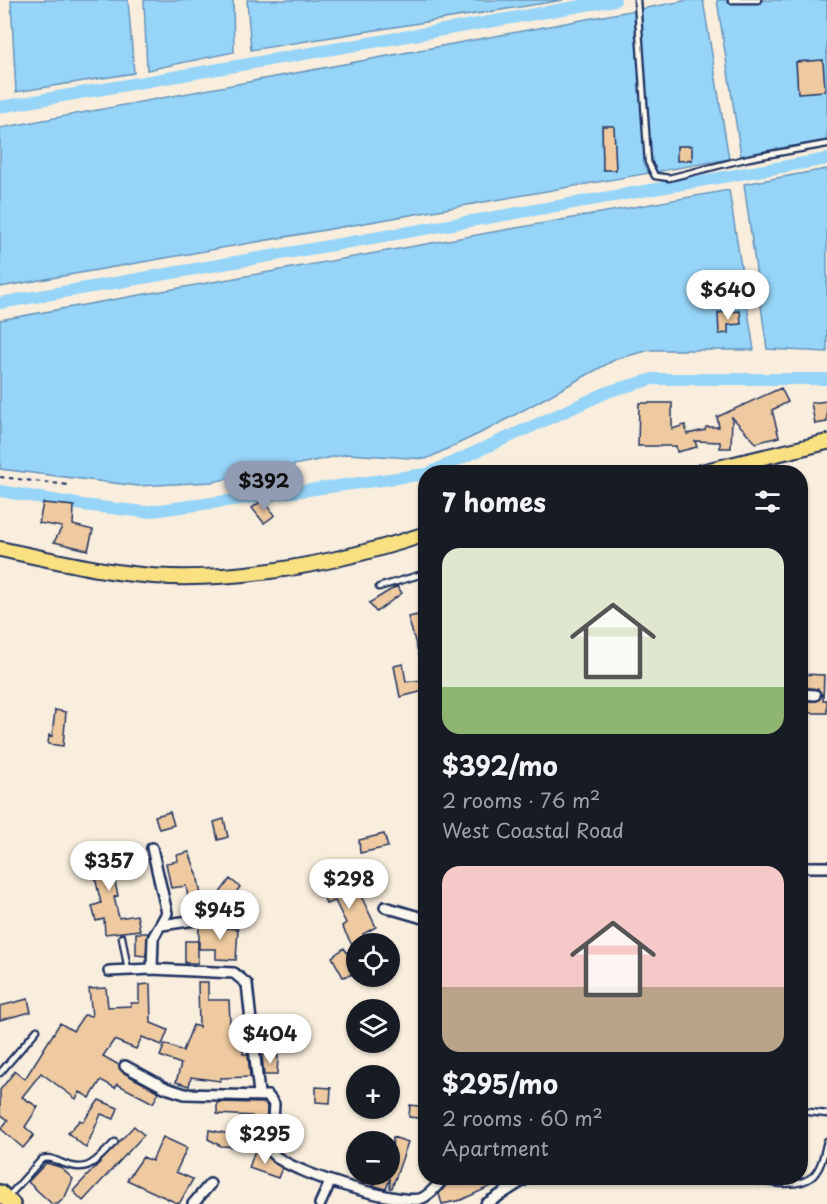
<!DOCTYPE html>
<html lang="en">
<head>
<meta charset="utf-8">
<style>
  body { margin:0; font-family:"Playpen Sans",sans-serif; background:#242831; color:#f1f3f6; height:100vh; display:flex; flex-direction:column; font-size:22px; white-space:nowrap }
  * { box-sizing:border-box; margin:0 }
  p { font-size:20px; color:#9ea1a6 }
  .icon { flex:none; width:33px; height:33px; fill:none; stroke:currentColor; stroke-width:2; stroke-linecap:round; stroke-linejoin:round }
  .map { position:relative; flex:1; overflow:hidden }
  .drawer { position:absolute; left:418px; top:465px; width:390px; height:720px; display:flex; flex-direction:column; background:#171b24; border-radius:24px; box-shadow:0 2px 4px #0004 }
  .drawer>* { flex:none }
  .controls { position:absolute; left:346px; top:933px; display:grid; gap:12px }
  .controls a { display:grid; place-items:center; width:54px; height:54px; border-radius:50%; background:#171b24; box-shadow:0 2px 4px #0004; font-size:30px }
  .price { position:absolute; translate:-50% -51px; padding:0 14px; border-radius:21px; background:#fff; color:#222; font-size:20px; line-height:39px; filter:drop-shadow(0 2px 3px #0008) }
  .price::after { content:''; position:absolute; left:50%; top:36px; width:18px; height:14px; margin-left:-9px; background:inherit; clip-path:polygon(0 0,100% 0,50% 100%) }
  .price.selected { background:#919bb2; color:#111 }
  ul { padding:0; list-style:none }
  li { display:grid; align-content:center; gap:12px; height:318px; padding:0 24px }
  li span { display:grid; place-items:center; height:186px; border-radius:18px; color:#555 }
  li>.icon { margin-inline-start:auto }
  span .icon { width:108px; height:108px; fill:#fffc; stroke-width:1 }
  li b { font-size:26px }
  h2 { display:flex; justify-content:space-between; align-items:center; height:72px; padding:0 24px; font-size:26px }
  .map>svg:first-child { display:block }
  .water { fill:#97d5f8; stroke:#6593ba; stroke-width:1.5 }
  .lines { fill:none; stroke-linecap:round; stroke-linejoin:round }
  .canal { stroke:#97d5f8; stroke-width:12 }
  .building { fill:#efcaa0; stroke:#1b2f5e; stroke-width:1.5 }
  .service-casing { stroke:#1b2f5e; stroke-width:9 }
  .minor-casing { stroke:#1b2f5e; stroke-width:14 }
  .primary-casing { stroke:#1b2f5e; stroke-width:18 }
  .trunk-casing { stroke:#1b2f5e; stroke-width:20 }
  .path { stroke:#1b2f5e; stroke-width:2; stroke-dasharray:4.5 4.5; stroke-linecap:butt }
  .service { stroke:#fbf7ec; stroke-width:4.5 }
  .minor { stroke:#fbf7ec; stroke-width:9 }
  .primary { stroke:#f9e181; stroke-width:14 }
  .trunk { stroke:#f9e181; stroke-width:15 }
</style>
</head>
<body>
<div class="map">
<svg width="827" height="1204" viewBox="0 0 827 1204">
  <rect width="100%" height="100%" fill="#f9eedd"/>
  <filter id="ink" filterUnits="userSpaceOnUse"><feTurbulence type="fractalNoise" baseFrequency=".0167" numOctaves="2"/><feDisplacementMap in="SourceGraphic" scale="12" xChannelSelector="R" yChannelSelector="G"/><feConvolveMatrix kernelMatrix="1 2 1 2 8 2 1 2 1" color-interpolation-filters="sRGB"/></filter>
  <g filter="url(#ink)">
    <path class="water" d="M11 0H128L134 73 16 92Z
      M144 0H233L234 52 147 70Z
      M247 0H563L251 50Z
      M689 0H703L729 159 0 287V128Z
      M717 0H827V141L741 156Z
      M827 169V352L767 349 744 184Z
      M729 190 754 350H650L616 359 489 429 426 459 347 454 212 482 138 486 0 469V320Z"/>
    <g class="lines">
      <path class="canal" d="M0 107 615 0
        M0 303 827 159
        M431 472 610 391 653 379H827
        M0 491 83 505 145 512 426 474"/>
    </g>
    <path class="building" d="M823 60 825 91 798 93 796 62Z
      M602 126H614L616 170H603Z
      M677 146H692V160L677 161Z
      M740 311 741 324 728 325V333L719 334 718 313Z
      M781 388 788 402 772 410 779 437 756 443 732 417 731 448H720V442L695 441 697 447 677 452 676 446H638L639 403H672V429L685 425 687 434 705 430 706 427H719L717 417Z
      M827 401V422L815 424 811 403Z
      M263 500 275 515 264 523 252 508Z
      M43 503 74 506 73 525 93 530 88 550 54 542 62 527 39 523Z
      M397 586 402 593 376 612 369 603Z
      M418 615 426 658V661L421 662 408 617Z
      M403 664 406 682 423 680 424 691 400 697 394 666Z
      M801 674 824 675 823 700H827V713H801V701H817L822 695 818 689 801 687Z
      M55 710 66 712 63 746 48 744 49 735 52 736Z
      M170 812 174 825 159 829 155 816Z
      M224 819 228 837 218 840 214 822Z
      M384 834 388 847 360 853 359 840Z
      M125 849 128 864 112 868 118 896 114 897 119 918 137 915 140 930 105 934 104 919 96 921 92 906 101 903 94 873 84 876 80 863Z
      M189 852 197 874 202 900 189 903 186 886 171 888 166 863 178 861 177 855Z
      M337 875 344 900 359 892 376 927 363 934 365 938 352 945 342 926 346 923 335 901 326 904 319 881Z
      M230 879 240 887 226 906 216 898Z
      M199 926 238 929 236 960 216 959V949H199Z
      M136 933H148L146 956 136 955Z
      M185 941H198V963H185Z
      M344 948 353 961 357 973 343 977 332 957Z
      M198 982H208V1000H229L230 1023H242L243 1054H248L250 1077 220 1078V1081L191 1077 189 1086 176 1082 181 1064 160 1056 165 1044 183 1051 193 1025 199 1027Z
      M150 984 151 1023 168 1030 162 1045 142 1037 136 1049 114 1040 103 1056 119 1065 122 1072 159 1092 153 1103 117 1084 115 1088 101 1080 90 1098 80 1092 76 1099 41 1073 22 1097 38 1107 25 1127 34 1135 23 1148 1 1129 8 1120 0 1114V1090L15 1071 25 1079 60 1023 73 1031 84 1015 92 1016 89 989 106 988 108 1007 131 1006V1003H139V985Z
      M28 999 31 1012 0 1020V1006Z
      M262 1055 278 1056 277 1075H264Z
      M316 1087 331 1088 330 1103 316 1102Z
      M99 1100 118 1108 114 1119 101 1114 86 1148 68 1133 80 1120 83 1122Z
      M217 1102 265 1103 267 1106 266 1132H262L261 1148 221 1146 208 1139 209 1130 240 1136 251 1134 252 1116 217 1114Z
      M410 1105 426 1107V1119L409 1117Z
      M134 1126 144 1135 83 1201 73 1191Z
      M163 1137 187 1148 176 1172 193 1179 179 1204 127 1180 143 1157 152 1161Z
      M393 1137 408 1142 392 1188H390V1178L386 1189 372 1185 376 1174H390Z
      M255 1150 264 1153 282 1168 278 1178 249 1168Z
      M46 1163 60 1167 73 1179 65 1197 58 1204H52L28 1182Z
      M452 1178H493L496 1184 461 1200 442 1204 439 1194Z"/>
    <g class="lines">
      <defs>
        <path id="service" d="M637 0 648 162 655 176 669 178 749 158 827 144
          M731 0H758
          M379 587 426 573
          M122 937 128 970
          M0 1073 37 1030
          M801 1111 827 1114
          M739 1178C759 1180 797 1191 813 1176 822 1167 824 1152 827 1141
          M8 1197 42 1159C49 1157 53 1159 60 1162 89 1175 95 1161 115 1142"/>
        <path id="minor" d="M801 694 815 695
          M152 848 167 913 153 938 152 969
          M801 867H827
          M385 907 426 919
          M162 925 209 918
          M109 971 152 969 234 973 247 984 259 1094
          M125 1066 166 1088 185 1094 268 1096 274 1104 271 1152C286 1172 397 1204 420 1199 430 1196 437 1185 444 1178
          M193 1204 210 1184
          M320 1204 330 1182
          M486 1204 527 1178"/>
        <path id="primary" d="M701 472 827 442
          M0 549C56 561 114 575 171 577 258 579 344 561 426 534"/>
        <path id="trunk" d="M0 1193 12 1204"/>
      </defs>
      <use href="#service" class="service-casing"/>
      <use href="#minor" class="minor-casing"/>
      <use href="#primary" class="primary-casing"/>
      <use href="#trunk" class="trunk-casing"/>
      <path class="path" d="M0 477 68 485"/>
      <use href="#service" class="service"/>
      <use href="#minor" class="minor"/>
      <use href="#primary" class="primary"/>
      <use href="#trunk" class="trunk"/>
    </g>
  </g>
</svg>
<div class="controls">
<a><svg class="icon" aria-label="locate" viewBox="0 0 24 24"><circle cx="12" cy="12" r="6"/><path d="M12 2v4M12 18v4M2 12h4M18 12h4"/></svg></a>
<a><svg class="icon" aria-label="layers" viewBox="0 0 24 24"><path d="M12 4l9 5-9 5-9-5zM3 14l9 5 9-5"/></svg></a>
<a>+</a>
<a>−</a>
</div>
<b class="price" style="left:728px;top:321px">$640</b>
<b class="price selected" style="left:264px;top:512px">$392</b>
<b class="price" style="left:109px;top:892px">$357</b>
<b class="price" style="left:349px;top:910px">$298</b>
<b class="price" style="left:220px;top:941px">$945</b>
<b class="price" style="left:270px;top:1065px">$404</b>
<b class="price" style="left:265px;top:1165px">$295</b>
<section class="drawer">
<h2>7 homes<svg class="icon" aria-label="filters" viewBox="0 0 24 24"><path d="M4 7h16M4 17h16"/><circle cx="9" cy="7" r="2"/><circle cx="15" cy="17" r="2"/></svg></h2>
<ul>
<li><span style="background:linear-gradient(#dfe7d0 75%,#8fb573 0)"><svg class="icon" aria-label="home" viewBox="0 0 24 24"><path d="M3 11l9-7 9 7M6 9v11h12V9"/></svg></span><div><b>$392/mo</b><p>2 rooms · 76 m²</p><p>West Coastal Road</p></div></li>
<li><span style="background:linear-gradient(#f6c9c9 65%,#b9a48a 0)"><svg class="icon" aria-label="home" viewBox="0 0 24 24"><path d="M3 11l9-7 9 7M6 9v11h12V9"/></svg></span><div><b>$295/mo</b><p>2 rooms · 60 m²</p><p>Apartment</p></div></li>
</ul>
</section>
</div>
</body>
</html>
